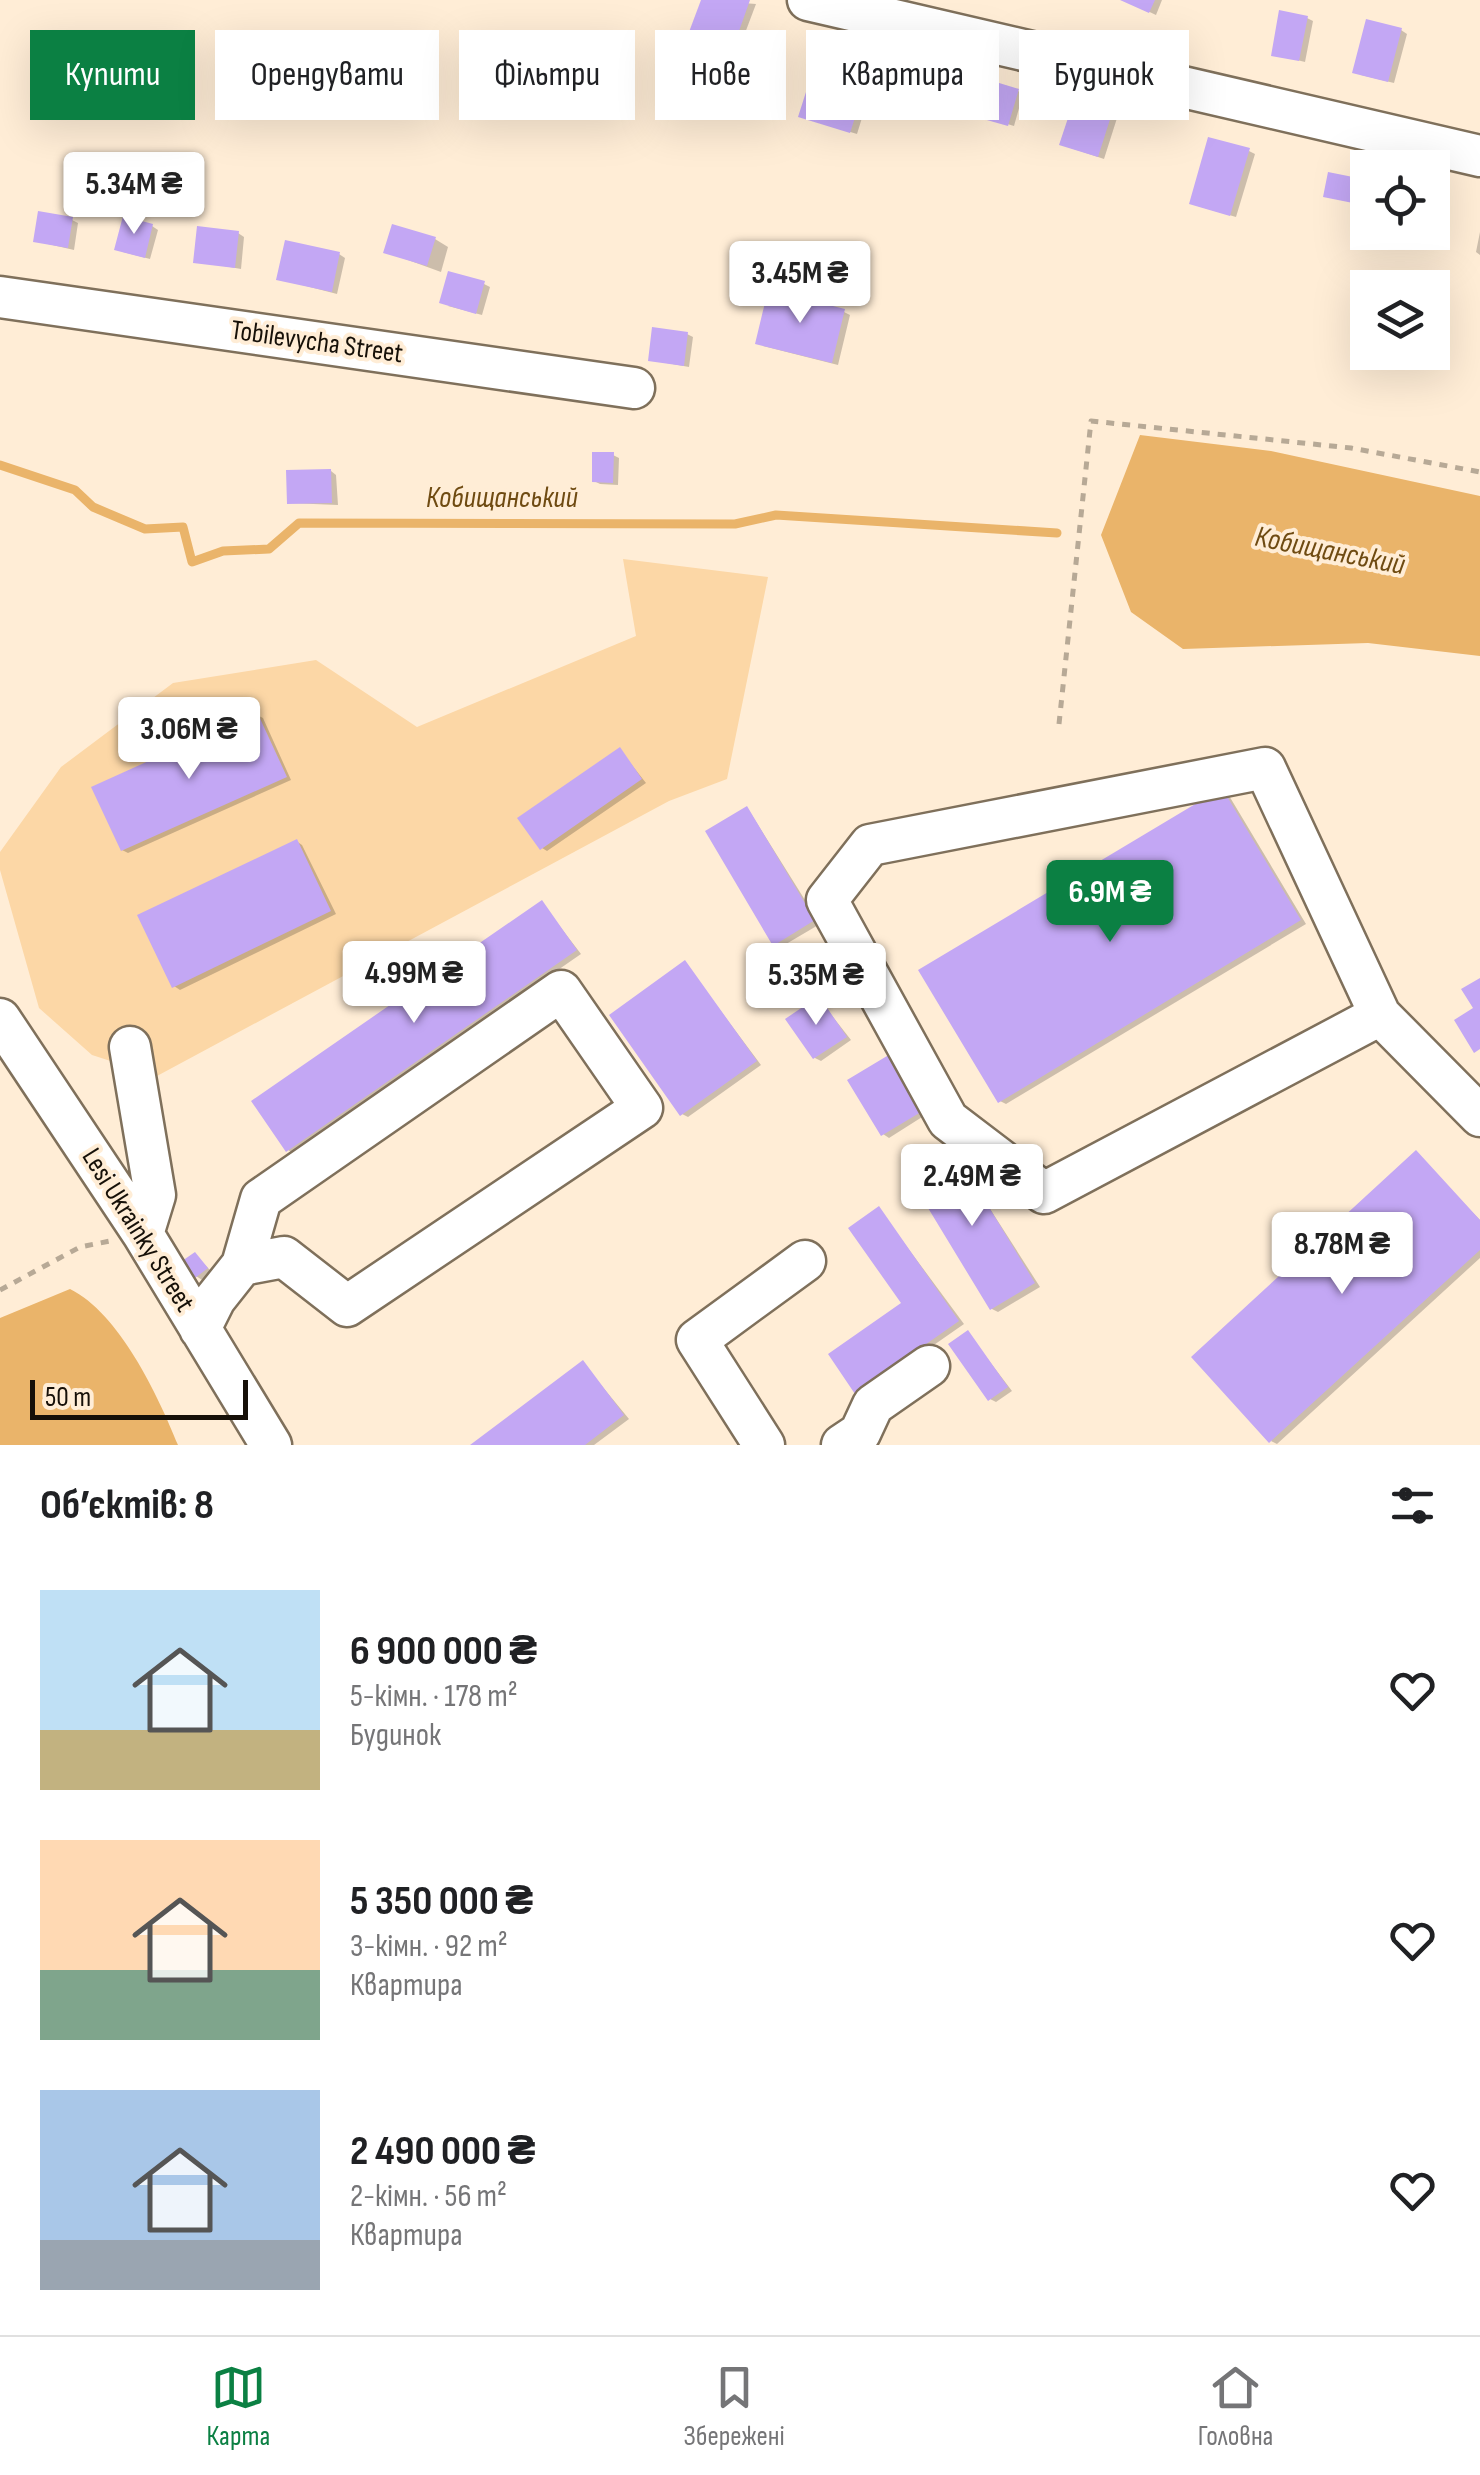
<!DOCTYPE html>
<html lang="uk">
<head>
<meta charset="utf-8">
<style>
  body { margin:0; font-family:"Sofia Sans Condensed",sans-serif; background:#f6f6f6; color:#202124; height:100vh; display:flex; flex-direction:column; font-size:38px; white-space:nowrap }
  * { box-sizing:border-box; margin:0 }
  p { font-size:32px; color:#757577 }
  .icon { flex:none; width:55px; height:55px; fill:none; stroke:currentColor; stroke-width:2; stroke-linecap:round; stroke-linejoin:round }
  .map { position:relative; height:1445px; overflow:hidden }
  .details { display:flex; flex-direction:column; background:#fff; flex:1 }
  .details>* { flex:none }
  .top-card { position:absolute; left:30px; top:30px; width:1420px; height:90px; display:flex; gap:20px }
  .controls { position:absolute; left:1350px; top:150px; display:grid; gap:20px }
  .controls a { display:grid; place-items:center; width:100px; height:100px; border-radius:0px; background:#fff; box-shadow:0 10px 40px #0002; font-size:50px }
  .scale { position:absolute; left:30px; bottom:25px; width:218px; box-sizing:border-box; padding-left:10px; border:5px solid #161008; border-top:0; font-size:28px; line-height:35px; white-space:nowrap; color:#161008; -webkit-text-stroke:8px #ffedd6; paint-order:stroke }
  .price { position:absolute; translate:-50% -85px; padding:0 22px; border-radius:10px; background:#fff; color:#222; font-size:32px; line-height:65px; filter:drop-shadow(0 2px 5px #0008) }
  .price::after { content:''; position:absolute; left:50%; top:60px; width:30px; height:22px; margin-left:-15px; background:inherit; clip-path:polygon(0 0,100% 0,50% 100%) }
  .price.on { background:#0b8043; color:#fff }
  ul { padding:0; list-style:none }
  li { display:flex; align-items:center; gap:30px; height:250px; padding:0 40px }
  li span { display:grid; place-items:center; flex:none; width:280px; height:200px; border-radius:0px; color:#555 }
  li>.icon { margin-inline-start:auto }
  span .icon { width:120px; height:120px; fill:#fffc; stroke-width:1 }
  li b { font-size:42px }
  h2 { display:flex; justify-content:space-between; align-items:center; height:120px; padding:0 40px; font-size:42px }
  .pill { padding:0 35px; border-radius:0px; background:#fff; box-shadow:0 10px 40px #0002; font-size:35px; line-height:90px }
  .pill.on { background:#0b8043; color:#fff }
  .menu { display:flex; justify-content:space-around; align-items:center; height:140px; border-top:2px solid #e0e0e0; background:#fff; font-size:28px; color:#757577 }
  .menu a { display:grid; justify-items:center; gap:5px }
  .menu .on { color:#0b8043 }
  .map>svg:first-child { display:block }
  .green { fill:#fcd7a6 }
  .water { fill:#eab46a }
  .shadow { fill:#0003 }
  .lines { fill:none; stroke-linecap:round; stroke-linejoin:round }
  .stream { stroke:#eab46a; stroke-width:9 }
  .building { fill:#c3a7f4 }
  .minor-casing { stroke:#7f705b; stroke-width:45 }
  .path { stroke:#b7a996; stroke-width:5; stroke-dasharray:8 8; stroke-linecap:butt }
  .minor { stroke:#fff; stroke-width:40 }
  .labels { text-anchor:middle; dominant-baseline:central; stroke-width:8; stroke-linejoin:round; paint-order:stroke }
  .street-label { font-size:28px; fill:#161008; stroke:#ffedd6 }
  .water-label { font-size:30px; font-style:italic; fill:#6f4b12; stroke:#ffedd6 }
</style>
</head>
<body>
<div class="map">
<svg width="1480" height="1445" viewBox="0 0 1480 1445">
  <rect width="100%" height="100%" fill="#ffedd6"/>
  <path class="green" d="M623 559 768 577 727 779 669 801 157 1076 92 1055 39 1008 0 870V852L61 767 173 683 316 660 417 727 636 636Z"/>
  <path class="water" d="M1140 435 1271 451 1480 496V656L1368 643 1183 649 1131 612 1101 535Z
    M70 1289C119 1313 158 1395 178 1445H0V1318Z"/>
  <path class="shadow" d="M704 0 756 4 739 49 698 34Z
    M1124 0H1162L1156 15Z
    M1307 18 1313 21 1305 62 1273 54Z
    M1401 30 1407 34 1394 83 1361 75Z
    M908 63 941 76 934 95 907 85Z
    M864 89 870 92 857 134 807 119Z
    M1018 91 1023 94 1014 126 968 112Z
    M1112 112 1118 115 1104 159 1068 147Z
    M1249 151 1255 154 1236 217 1198 206Z
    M72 220 78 223 74 250 35 241Z
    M152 226 158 230 150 259 123 252Z
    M1480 232V255L1476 252Z
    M238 233 244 237 241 269 196 261Z
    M435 239 448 247 441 272 386 252Z
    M339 254 345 258 337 294 279 279Z
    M484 284 490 287 482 315 448 306Z
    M844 312 850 315 838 365 763 346Z
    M687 334 693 337 689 367 650 360Z
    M613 455 619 458 618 485 600 484 594 481Z
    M331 471 336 475 338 505 289 503Z
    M257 715 263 718 291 780 128 853 122 850Z
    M620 750 646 783 547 851 542 848Z
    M1228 794 1306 924 1006 1104 1000 1101Z
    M748 809 820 924 781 947 775 944Z
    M296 841 302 845 336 914 180 990 174 986Z
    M542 903 581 954 293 1153 288 1150Z
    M685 963 761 1065 688 1117 682 1114Z
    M819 999 851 1040 821 1061 815 1058Z
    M898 1060 930 1112 889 1138 883 1134Z
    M953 1151 1040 1287 998 1312 992 1309Z
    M1416 1154 1480 1220V1258L1277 1444 1271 1441Z
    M879 1209 964 1324 862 1395 856 1392 905 1304Z
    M195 1255 212 1272 202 1280 196 1276Z
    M968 1333 1012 1391 996 1402 990 1399Z
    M583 1363 629 1419 594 1445H474Z"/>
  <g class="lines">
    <path class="stream" d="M0 465 75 490 93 507 145 529 183 527 192 562 223 551 269 549 299 523 735 524 776 515 1057 533"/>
  </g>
  <path class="building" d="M701 0H750L733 48 689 32Z
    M1120 0H1155L1149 13Z
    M1279 10 1308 16 1299 61 1271 56Z
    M1366 19 1402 28 1388 82 1352 73Z
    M906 60 936 70 928 93 898 83Z
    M813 70 865 87 850 133 798 117Z
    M973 75 1019 89 1008 126 962 113Z
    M1075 97 1113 110 1098 157 1059 145Z
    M1208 137 1250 148 1230 216 1189 204Z
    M1328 172 1368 180V206L1323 197Z
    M38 211 73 217 68 248 33 242Z
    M123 216 153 224 145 258 114 250Z
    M392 224 436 237 427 266 383 253Z
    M197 226 239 231 235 268 193 263Z
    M285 240 340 252 332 292 276 280Z
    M448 271 485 281 476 314 439 303Z
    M768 290 845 309 832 363 755 344Z
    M652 327 688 332 684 366 648 361Z
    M592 452H614L613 483 592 482Z
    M331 469 332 503 287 504 286 470Z
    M257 712 287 777 121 851 91 787Z
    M620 747 642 779 540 850 517 818Z
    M1222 788 1301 920 998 1103 918 970Z
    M747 806 815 920 773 946 705 831Z
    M297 839 331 911 172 988 137 915Z
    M542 900 577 950 286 1152 251 1101Z
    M685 960 757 1061 680 1116 609 1015Z
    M1480 978V1049L1474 1053 1454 1020 1473 1008 1461 989Z
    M819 996 847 1037 813 1059 785 1019Z
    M892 1053 926 1109 881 1136 847 1080Z
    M953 1148 1035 1283 990 1310 908 1175Z
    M1416 1150 1480 1220V1250L1269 1443 1191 1357Z
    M879 1206 959 1321 855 1394 828 1354 901 1303 848 1228Z
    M195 1252 208 1268 195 1278 182 1261Z
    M968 1330 1008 1387 988 1401 948 1344Z
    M583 1360 624 1415 585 1445H470Z"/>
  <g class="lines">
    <defs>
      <path id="minor" d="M808 0 1480 156
        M0 297 634 388
        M1380 1015 1044 1193 948 1120 827 900 870 845 1265 768 1380 1015 1480 1116
        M0 1019 143 1234 271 1445
        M130 1047 155 1195 143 1234
        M200 1329 215 1299 242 1265 261 1199 561 991 642 1108 347 1306 284 1257 242 1265
        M764 1445 697 1340 805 1261
        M842 1445 860 1433 873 1405 929 1366"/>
    </defs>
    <use href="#minor" class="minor-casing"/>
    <path class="path" d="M1059 724 1091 421 1351 448 1480 472
      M0 1290 80 1247 110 1241"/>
    <use href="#minor" class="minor"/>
  </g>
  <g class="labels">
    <g class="street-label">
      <text transform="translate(317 342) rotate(8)">Tobilevycha Street</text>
      <text transform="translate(138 1230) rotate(58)">Lesi Ukrainky Street</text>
    </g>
    <g class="water-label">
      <text x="502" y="498">Кобищанський</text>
      <text transform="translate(1330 551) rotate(11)">Кобищанський</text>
    </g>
  </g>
</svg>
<div class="controls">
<a><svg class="icon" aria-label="locate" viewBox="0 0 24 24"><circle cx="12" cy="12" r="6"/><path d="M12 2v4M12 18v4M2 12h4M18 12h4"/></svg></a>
<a><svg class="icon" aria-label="layers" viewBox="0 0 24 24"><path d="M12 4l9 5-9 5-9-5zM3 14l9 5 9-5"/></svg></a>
</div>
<div class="scale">50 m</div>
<b class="price" style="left:134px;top:237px">5.34M ₴</b>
<b class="price" style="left:800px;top:326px">3.45M ₴</b>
<b class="price" style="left:189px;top:782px">3.06M ₴</b>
<b class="price on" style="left:1110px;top:945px">6.9M ₴</b>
<b class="price" style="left:414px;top:1026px">4.99M ₴</b>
<b class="price" style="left:816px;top:1028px">5.35M ₴</b>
<b class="price" style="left:972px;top:1229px">2.49M ₴</b>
<b class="price" style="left:1342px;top:1297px">8.78M ₴</b>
<div class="top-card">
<a class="pill on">Купити</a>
<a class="pill">Орендувати</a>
<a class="pill">Фільтри</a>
<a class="pill">Нове</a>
<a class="pill">Квартира</a>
<a class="pill">Будинок</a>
</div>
</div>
<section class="details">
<h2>Об’єктів: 8<svg class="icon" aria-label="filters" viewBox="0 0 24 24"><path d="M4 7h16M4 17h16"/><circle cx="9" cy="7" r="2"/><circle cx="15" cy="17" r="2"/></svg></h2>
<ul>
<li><span style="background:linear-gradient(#bfe0f5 70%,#c2b280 0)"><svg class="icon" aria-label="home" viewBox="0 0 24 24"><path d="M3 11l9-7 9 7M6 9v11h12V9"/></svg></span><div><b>6 900 000 ₴</b><p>5-кімн. · 178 m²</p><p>Будинок</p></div><svg class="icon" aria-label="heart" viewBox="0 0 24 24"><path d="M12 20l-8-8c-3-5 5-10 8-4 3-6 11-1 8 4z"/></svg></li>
<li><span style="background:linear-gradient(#ffd9b3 65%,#7fa58c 0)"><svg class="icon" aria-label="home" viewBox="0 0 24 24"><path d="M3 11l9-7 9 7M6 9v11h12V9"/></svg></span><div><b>5 350 000 ₴</b><p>3-кімн. · 92 m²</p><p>Квартира</p></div><svg class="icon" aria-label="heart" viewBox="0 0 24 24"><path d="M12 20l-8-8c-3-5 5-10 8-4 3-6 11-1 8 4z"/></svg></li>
<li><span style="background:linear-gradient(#a9c7e8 75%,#9aa5b1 0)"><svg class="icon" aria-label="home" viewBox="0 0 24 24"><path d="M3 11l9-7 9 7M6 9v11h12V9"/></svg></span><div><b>2 490 000 ₴</b><p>2-кімн. · 56 m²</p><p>Квартира</p></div><svg class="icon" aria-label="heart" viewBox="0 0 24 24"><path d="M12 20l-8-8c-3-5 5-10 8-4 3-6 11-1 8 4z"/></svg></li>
</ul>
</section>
<nav class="menu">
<a class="on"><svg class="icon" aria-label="map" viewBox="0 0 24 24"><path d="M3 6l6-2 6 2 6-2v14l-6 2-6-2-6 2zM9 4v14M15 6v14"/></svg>Карта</a>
<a><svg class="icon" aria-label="saved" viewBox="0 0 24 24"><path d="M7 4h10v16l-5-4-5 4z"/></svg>Збережені</a>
<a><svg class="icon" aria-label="home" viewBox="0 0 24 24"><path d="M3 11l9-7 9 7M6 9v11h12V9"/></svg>Головна</a>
</nav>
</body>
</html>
